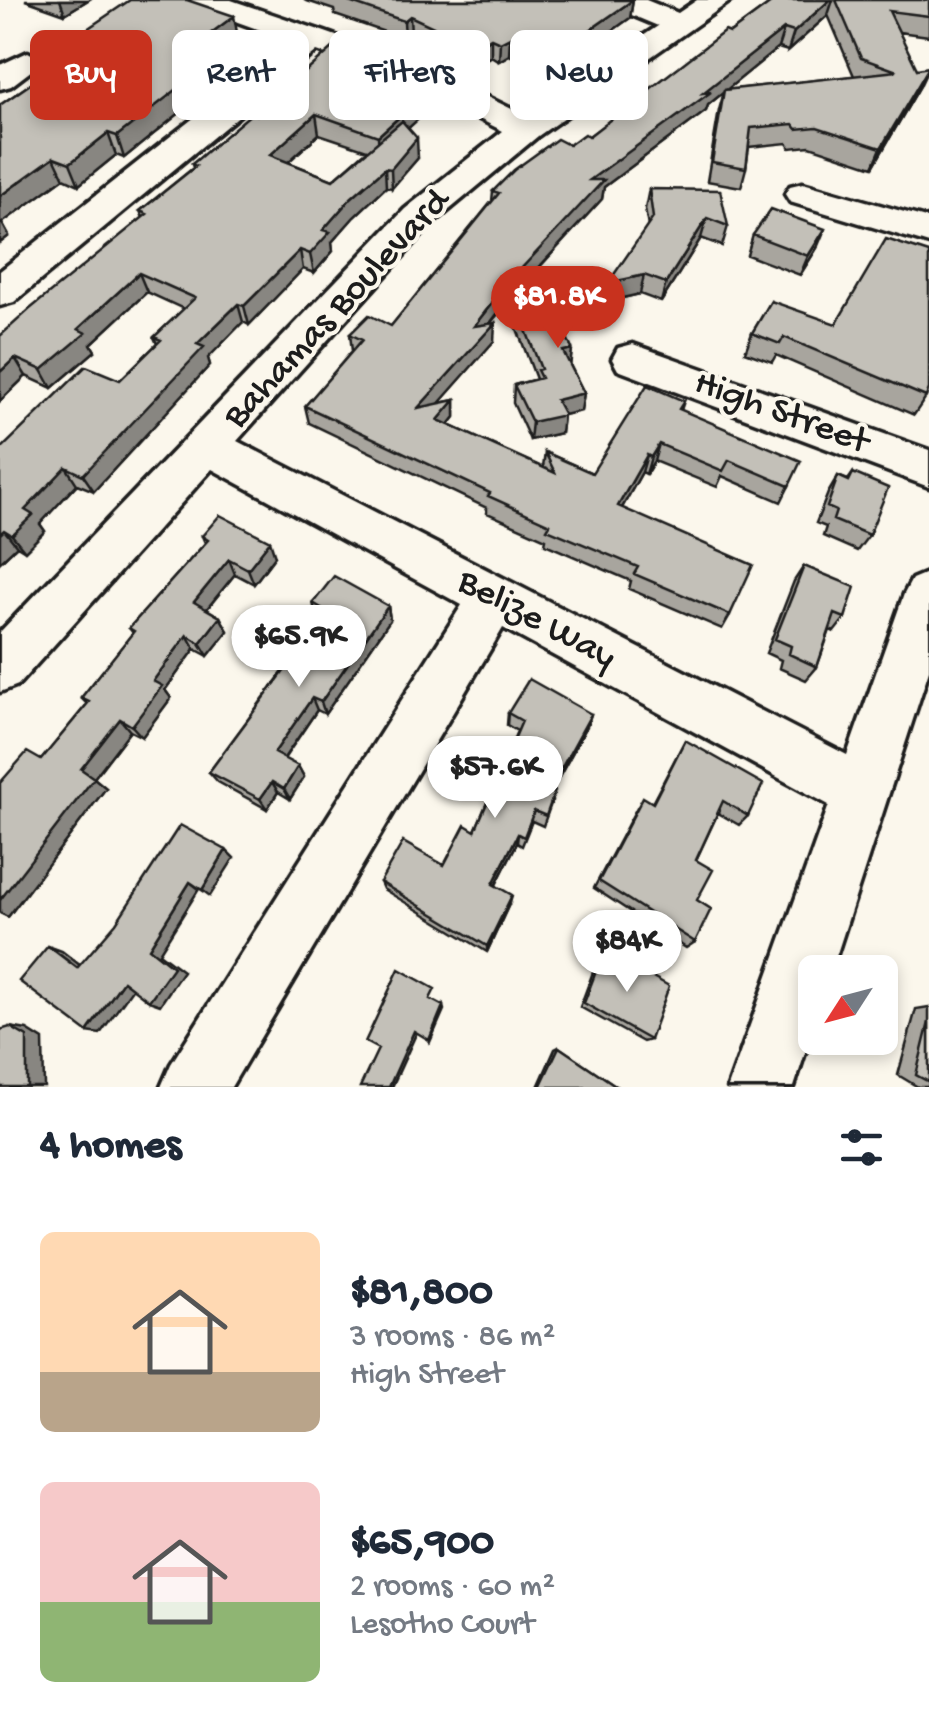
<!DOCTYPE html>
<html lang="en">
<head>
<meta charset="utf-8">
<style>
  body { margin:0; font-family:"Gochi Hand",sans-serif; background:#f6f6f7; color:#1f2937; height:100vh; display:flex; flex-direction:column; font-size:38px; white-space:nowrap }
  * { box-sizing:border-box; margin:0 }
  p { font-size:32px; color:#747a83 }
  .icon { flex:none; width:55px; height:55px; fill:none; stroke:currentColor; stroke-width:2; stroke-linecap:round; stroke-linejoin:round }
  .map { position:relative; height:1087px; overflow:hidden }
  .drawer { display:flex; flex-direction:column; background:#fff; flex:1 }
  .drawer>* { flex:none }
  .top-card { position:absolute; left:30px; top:30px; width:870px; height:90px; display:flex; gap:20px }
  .needle { width:65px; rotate:234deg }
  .buttons { position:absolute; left:798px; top:955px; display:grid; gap:20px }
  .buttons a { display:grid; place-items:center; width:100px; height:100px; border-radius:15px; background:#fff; box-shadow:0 5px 15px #0003; font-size:50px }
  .price { position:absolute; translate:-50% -85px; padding:0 22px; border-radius:35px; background:#fff; color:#222; font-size:32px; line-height:65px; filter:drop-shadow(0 2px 5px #0008) }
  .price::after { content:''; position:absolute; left:50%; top:60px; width:30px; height:22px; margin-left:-15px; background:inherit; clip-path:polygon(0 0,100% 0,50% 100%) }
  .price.active { background:#c8321e; color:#fff }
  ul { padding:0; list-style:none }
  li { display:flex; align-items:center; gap:30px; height:250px; padding:0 40px }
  li span { display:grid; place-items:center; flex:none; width:280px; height:200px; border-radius:15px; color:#555 }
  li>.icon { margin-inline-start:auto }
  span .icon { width:120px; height:120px; fill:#fffc; stroke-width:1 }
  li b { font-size:42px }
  h2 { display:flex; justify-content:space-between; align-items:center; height:120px; padding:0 40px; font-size:42px }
  .chip { padding:0 35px; border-radius:15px; background:#fff; box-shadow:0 5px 15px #0003; font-size:35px; line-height:90px }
  .chip.active { background:#c8321e; color:#fff }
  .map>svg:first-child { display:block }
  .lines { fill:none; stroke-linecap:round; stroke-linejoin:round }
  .minor-casing { stroke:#1c1c1c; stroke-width:7 }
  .minor { fill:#fbf7ec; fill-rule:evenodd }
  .wall { fill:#a8a59e; stroke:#1c1c1c; stroke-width:2.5; fill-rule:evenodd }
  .shaded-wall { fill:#888681; stroke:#1c1c1c; stroke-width:2.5 }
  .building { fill:#c3c0b8; stroke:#1c1c1c; stroke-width:2.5 }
  .labels { text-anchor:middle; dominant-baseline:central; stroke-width:8; stroke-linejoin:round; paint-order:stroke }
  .street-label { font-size:38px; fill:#1c1c1c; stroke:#fbf7ec }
</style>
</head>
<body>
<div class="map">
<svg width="929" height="1087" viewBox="0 0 929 1087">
  <rect width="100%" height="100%" fill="#fbf7ec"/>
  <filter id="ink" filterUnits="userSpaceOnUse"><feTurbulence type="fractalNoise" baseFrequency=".01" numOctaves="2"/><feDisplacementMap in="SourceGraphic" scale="20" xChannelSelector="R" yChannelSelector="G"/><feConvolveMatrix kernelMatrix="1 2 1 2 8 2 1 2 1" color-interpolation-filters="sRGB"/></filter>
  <g filter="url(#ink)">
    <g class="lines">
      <defs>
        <path id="minor" d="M188 0H231L325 32 432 70 524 115 658 26 610 6 605 0H646L678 13 697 0H732L538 136 431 225 237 441 847 755 904 594 912 579 929 572V670L831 972H815V1022L794 1087H728L829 805 503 628 231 1087H161L171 1064 462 605 212 469 18 685 0 692V632L405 209 503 131 410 84 317 51 14 302 0 306V271L291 41 193 6Z
          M28 52 44 61 11 86 0 89V65Z
          M803 183 929 219V244L790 202 785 194 790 186Z
          M633 344 929 450V487L618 370 612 359 618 348Z"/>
      </defs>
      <use href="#minor" class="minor-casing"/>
      <use href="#minor" class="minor"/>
    </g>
    <path class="wall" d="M25 0H88L65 14Z
      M304 0H633L630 18 550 75 509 55 499 61 491 56 476 65 411 34 405 39 335 15 334 10Z
      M775 0H929V36L899 32 920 86 873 167 810 146 790 148 787 143 749 147 746 168 741 187 707 181 719 110 724 92 708 105 706 111 604 187 602 199 516 293 544 314 572 349 570 365 584 393 581 411 563 415 561 433 530 440 513 403 514 385 536 379 511 313 512 297 490 324 494 341 439 403 455 400V417L449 425 543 468 545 452 592 473 684 401 681 410 789 486 781 502 722 476 717 487 654 461 646 474 642 472 622 508 730 615 722 629 629 589 631 581 545 544 546 539 487 513V508L309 423 305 406 352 351 350 334 391 326 492 201 493 191 569 145 589 136ZM828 15 854 76 726 90 778 48 788 51Z
      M238 38 225 48 229 67 207 85 208 90 124 158 116 155 79 185 64 178 2 223 9 236 0 243V105L58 65 53 52Z
      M437 102 408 128 418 158 392 188 386 187 354 217 332 242 333 251 314 273 303 269 249 325 243 322 208 358 210 365 94 491 77 484 40 524 45 531 25 551 17 546 0 562V450L120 380 157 344 154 337 184 309 147 292 91 344 95 351 52 388 26 376 0 401V336L143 218 140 211 193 168 192 164 257 115ZM319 134 367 150 333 180 288 162Z
      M649 189 728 226 722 246 701 238 661 302 640 294 605 302 648 227 645 209Z
      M753 235 817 248 800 275 747 255Z
      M771 301 926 397 914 415 776 355 772 362 745 352 752 333Z
      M853 473 869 535 857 551 823 536 826 527 816 523 828 493 838 476 848 480Z
      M202 536 275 556 254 584 235 574 207 609 220 617 228 631 208 656 195 649 165 690 171 698 142 737 130 731 94 778 106 788 8 917 0 913V783L41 760 87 704 81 698 133 633 129 628 205 543Z
      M804 566 845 618 834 632 830 630 817 667 806 680 779 668 781 660 766 653 794 581Z
      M313 603 388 606 390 620 325 714 317 710 284 759 298 766 304 777 290 799 278 792 267 809 218 782 209 772 321 620 317 618Z
      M508 713 591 714 587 726 552 790V801L543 826 532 821 522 846 517 843 496 885 510 902 487 952 383 889 380 882 444 865 475 831 517 731 507 725Z
      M685 740 748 816 739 825 718 813 696 860 697 900 695 942 686 948 594 888 637 807 652 803Z
      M604 950 650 1040 643 1042 580 1007 599 956Z
      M929 1007V1087H918L898 1075 916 1009Z
      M559 1047 618 1087H538L555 1049Z"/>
    <path class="shaded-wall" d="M60 0H88L65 14Z
      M633 0 630 18 550 75 551 57Z
      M830 0H833L828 15 788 51 794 32Z
      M234 16 238 38 225 48 229 67 207 85 208 90 124 158 117 136 203 39Z
      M410 16 411 34 405 39 404 21Z
      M784 29 778 48 708 105 706 111 604 187 602 199 504 305 474 344V326L590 180Z
      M510 37 509 55 499 61 500 42Z
      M491 38V56L476 65V47Z
      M929 67 920 86 873 167 881 148Z
      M437 83V102L379 155 378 136Z
      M316 114 319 134 274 175 270 155Z
      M108 133 116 155 79 185 70 163Z
      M417 138 418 158 392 188 391 169Z
      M54 157 64 178 2 223 9 236 0 243V196Z
      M385 168 386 187 354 217 332 242 333 251 314 273 310 254 323 230 351 198Z
      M707 218 701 238 661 302 666 283Z
      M825 229 817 248 800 275 808 256Z
      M300 250 303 269 249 325 244 306Z
      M139 273 147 292 91 344 95 351 52 388 42 370 78 329Z
      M644 275 640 294 605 302 608 283Z
      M238 304 243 322 208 358 210 365 94 491 83 475 197 344Z
      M495 323 494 341 419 426 418 408Z
      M572 349 570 368 563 351Z
      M15 358 26 376 0 401V372Z
      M584 393 581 411 563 415 561 433 530 440 532 422 556 400Z
      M455 400V417L439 437 438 420Z
      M659 444 654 461 646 474 651 457Z
      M647 455 642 472 614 522 618 506Z
      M66 467 77 484 40 524 45 531 25 551 12 535 25 510Z
      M4 530 17 546 0 562V534Z
      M270 541 275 556 254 584 248 569Z
      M229 559 235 574 201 616 194 602Z
      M388 606 390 620 325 714 321 702Z
      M220 617 228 631 208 656 200 643Z
      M187 635 195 649 165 690 171 698 142 737 132 726 153 681Z
      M312 698 317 710 280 764 274 753Z
      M591 714 587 726 547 799 550 789Z
      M120 719 130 731 94 778 106 788 8 917 0 913V900L81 769Z
      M298 766 304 777 290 799 284 789Z
      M272 782 278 792 267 809 260 799Z
      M518 834 517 843 492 892 493 884Z
      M226 850 234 858 210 896 202 890Z
      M190 882 199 889 159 953 183 971 160 1005 149 1001V948Z
      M512 895 510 902 487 952V946Z
      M48 946 62 951 90 973 77 968Z
      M123 981 135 985 100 1034 87 1032Z
      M443 1006 444 1010 430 1042 429 1040Z
      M10 1027 27 1030 43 1040 44 1087H27Z
      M414 1031 416 1034 392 1087H389Z"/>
    <path class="building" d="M130 0H187L234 16 203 39 224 46 197 67 203 69 117 136 108 133 70 163 54 157 0 196V105L68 58 53 52Z
      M343 0H633L551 57 510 37 500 42 491 38 476 47 410 16 404 21Z
      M775 0H830L794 32 784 29 703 93 711 92 590 180H604L505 286 474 326 495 323 418 408 455 400 438 420 555 473 545 452 592 473 647 385 684 401 679 409 801 461 789 486 729 460 723 471 659 444 651 457 647 455 618 506 753 565 730 615 634 574 638 567 547 529 550 524 488 496 490 493 305 406 362 340 350 334 369 315 391 326 499 193 493 191 514 170 557 139 569 145 584 134 589 136 725 31 730 33Z
      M836 0H929V16L889 11 917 69 929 67 881 148 817 127 797 129 793 124 751 128 746 168 712 162 724 90 897 71 861 58Z
      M335 46 437 83 378 136 316 114 270 155 333 180 402 121 417 138 391 169 385 168 351 198 323 230 330 232 310 254 300 250 244 306 238 304 197 344 204 347 83 475 66 467 25 510 33 515 12 535 4 530 0 534V450L86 366 120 380 161 340 154 337 195 298 139 273 78 329 86 333 42 370 15 358 0 372V336L30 309 147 214 140 211 196 166 192 164 252 113 257 115Z
      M649 189 720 190 728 226 707 218 666 283 644 275 608 283 653 218Z
      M771 209 825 229 808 256 753 235Z
      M886 239 929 253V389L926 397 784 337 780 344 752 333 771 301 836 324Z
      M530 286 544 314 556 312 572 349 563 351 584 393 556 400 564 415 532 422 514 385 541 378 537 370 541 369 512 294Z
      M853 473 888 488 869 535 833 520 836 511 827 507 838 476 849 481Z
      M220 515 270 541 248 569 229 559 194 602 220 617 200 643 187 635 153 681 162 686 132 726 120 719 81 769 94 778 0 900V783L27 752 41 760 89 702 81 698 134 631 129 628 208 540 202 536Z
      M804 566 855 587 845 618 835 614 817 667 789 654 791 646 775 639Z
      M334 576 388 606 321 702 312 698 274 753 298 766 284 789 272 782 260 799 209 772 328 612 313 603Z
      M529 679 591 714 550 789 555 791 546 816 534 811 524 837 518 834 493 884 512 895 487 946 380 882 403 842 444 865 465 825 475 831 522 721 508 713Z
      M685 740 763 784 748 816 723 801 696 860 713 870 697 900 711 909 695 942 599 881 643 797 653 803Z
      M180 825 226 850 202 890 190 882 149 948 173 967 149 1001 123 981 87 1032 19 981 48 946 77 968 116 923Z
      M604 950 669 986 650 1040 584 1003Z
      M399 969 435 989 430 999 443 1006 429 1040 414 1031 389 1087H360L378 1049 365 1042Z
      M929 1022V1082L916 1075Z
      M10 1027 27 1037V1087H0V1030Z
      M559 1047 618 1087H540Z"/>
  </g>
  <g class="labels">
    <g class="street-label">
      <text transform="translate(338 310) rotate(-47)">Bahamas Boulevard</text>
      <text transform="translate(781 414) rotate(20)">High Street</text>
      <text transform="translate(536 621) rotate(28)">Belize Way</text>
    </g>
  </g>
</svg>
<div class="buttons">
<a><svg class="needle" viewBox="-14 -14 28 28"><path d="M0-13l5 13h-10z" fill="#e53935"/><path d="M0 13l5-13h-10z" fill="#747a83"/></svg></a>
</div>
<b class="price active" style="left:558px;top:351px">$81.8K</b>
<b class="price" style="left:299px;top:690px">$65.9K</b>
<b class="price" style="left:495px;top:821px">$57.6K</b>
<b class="price" style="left:627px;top:995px">$84K</b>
<div class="top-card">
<a class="chip active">Buy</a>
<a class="chip">Rent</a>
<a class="chip">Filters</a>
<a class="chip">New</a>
</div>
</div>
<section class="drawer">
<h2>4 homes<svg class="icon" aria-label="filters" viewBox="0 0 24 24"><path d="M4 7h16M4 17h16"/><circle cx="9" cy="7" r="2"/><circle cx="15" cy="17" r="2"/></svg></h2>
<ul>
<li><span style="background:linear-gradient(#ffd9b3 70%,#b9a48a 0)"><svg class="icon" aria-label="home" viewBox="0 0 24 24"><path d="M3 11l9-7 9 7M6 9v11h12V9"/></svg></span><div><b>$81,800</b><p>3 rooms · 86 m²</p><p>High Street</p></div></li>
<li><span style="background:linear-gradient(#f6c9c9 60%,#8fb573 0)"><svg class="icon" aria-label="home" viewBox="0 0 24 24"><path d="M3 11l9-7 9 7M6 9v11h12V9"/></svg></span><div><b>$65,900</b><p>2 rooms · 60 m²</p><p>Lesotho Court</p></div></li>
</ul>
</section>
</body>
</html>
